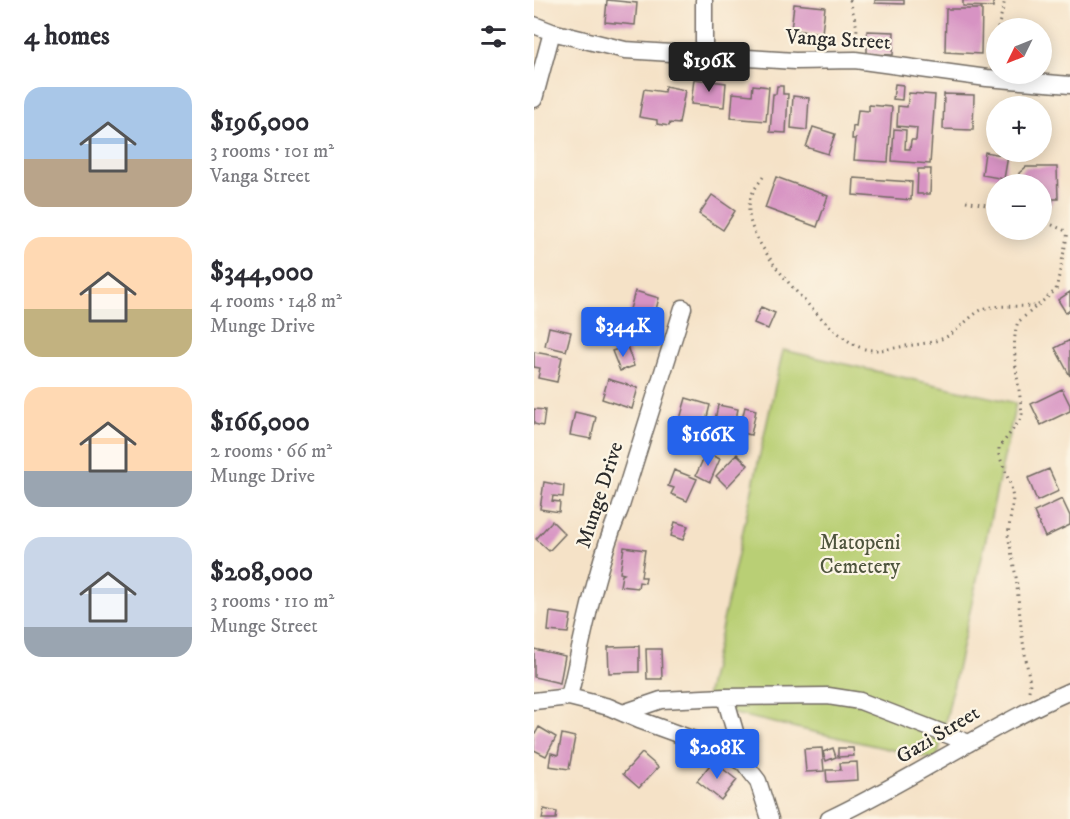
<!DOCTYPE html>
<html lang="en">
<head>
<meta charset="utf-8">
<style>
  body { margin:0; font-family:"IM FELL DW Pica",serif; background:#f2f2f3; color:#2b2b33; height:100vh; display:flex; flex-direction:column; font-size:22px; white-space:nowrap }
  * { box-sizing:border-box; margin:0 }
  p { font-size:20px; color:#7c7c81 }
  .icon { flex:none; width:33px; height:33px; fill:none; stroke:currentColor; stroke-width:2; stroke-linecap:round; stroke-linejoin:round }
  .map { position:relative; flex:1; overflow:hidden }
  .sheet { display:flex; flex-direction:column; background:#fff; width:534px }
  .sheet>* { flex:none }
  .needle { width:39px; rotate:227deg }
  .controls { position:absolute; left:452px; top:18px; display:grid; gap:12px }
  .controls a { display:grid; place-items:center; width:66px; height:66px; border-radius:50%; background:#fff; box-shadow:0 3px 15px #0003; font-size:30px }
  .price { position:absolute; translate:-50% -51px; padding:0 14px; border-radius:6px; background:#2563eb; color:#fff; font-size:20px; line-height:39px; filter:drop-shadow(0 2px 3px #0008) }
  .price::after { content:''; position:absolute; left:50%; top:36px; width:18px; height:14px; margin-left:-9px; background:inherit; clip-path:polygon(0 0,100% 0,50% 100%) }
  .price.current { background:#222; color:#fff }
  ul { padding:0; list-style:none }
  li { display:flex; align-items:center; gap:18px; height:150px; padding:0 24px }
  li span { display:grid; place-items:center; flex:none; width:168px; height:120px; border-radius:18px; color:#555 }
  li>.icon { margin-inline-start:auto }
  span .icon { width:72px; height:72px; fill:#fffc; stroke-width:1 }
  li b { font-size:26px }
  h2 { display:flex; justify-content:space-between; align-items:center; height:72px; padding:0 24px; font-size:26px }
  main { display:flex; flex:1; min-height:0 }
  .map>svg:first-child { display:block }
  .green { fill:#b9cf74; stroke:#727d50; stroke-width:1.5 }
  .building { fill:#d793c3 }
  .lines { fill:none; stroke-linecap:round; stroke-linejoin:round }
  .minor-casing { stroke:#726b62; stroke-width:19 }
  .path { stroke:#726b62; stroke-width:3; stroke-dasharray:1.5 4.5; stroke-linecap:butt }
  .minor { stroke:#fff; stroke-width:16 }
  .labels { text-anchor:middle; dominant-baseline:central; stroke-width:4.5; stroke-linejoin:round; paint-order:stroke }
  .street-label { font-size:21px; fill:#2b2b2b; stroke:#fcf5e5 }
  .park-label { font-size:21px; fill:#4e543d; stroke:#fcf5e5 }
</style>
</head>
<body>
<main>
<section class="sheet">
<h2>4 homes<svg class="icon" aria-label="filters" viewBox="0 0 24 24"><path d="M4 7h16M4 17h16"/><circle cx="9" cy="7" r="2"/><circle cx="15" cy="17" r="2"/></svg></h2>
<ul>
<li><span style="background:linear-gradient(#a9c7e8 60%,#b9a48a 0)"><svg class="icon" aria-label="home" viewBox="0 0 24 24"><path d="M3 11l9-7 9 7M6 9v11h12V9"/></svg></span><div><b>$196,000</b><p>3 rooms · 101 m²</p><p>Vanga Street</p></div></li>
<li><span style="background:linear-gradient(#ffd9b3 60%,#c2b280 0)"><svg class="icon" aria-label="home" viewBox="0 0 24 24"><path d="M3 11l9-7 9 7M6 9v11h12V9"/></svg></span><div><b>$344,000</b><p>4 rooms · 148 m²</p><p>Munge Drive</p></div></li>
<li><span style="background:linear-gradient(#ffd9b3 70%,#9aa5b1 0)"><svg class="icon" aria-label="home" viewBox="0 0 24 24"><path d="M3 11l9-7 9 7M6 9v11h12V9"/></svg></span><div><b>$166,000</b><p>2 rooms · 66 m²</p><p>Munge Drive</p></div></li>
<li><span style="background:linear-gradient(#c9d6e8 75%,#9aa5b1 0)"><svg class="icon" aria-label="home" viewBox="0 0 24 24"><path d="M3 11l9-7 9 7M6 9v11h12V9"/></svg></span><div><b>$208,000</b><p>3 rooms · 110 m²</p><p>Munge Street</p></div></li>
</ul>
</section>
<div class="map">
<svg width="536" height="819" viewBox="0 0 536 819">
  <rect width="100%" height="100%" fill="#fcf5e5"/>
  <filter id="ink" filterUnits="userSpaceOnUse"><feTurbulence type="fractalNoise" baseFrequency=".0167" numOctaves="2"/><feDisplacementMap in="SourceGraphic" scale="12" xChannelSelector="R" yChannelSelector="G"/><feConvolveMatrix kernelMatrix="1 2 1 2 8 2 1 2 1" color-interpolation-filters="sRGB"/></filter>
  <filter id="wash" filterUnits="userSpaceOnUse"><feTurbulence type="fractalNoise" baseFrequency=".008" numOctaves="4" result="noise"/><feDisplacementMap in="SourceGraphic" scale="24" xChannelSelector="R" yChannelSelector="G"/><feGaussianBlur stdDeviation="1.35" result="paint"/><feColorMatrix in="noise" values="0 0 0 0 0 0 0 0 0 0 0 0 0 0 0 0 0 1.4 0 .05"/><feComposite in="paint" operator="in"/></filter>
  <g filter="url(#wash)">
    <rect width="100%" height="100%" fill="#f5e2c7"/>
    <path class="green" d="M249 350 482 403 403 760 170 707Z"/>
    <g id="blocks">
      <path class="building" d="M73 0 103 3 101 25 71 22Z
        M341 0H370V4L341 3Z
        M429 0H459V7L429 6Z
        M260 4 291 7 288 33 257 30Z
        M412 9H448L447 54 411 52Z
        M333 31 360 32 359 55 333 54Z
        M160 79 192 83 190 107 157 104Z
        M361 84 369 85 368 100 359 99Z
        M219 85 235 87 232 121 197 118 199 93 218 95Z
        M131 86 151 90 145 124 136 123 135 126 123 124V120L105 117 110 89 130 92Z
        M243 86H249V94H254L252 133 236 132 239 94H242Z
        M375 93 401 95 396 164 358 161 360 129 372 130 371 149H376L377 140H382L383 128 363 126 364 106 373 107Z
        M410 94 440 95 439 130 409 129Z
        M259 96 275 98 273 130 257 128Z
        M335 105 358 107 354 162 320 160 322 139H318L319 126 322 127 324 110 335 111Z
        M279 127 301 134 294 154 272 147Z
        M451 152 474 156 470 179 448 175Z
        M492 167H523L524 199H519L518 205H507V184H485V173Z
        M384 169H397L396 194H383Z
        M242 177 294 196 283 227 231 208Z
        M320 178 378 182 377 200 319 195Z
        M178 195 201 211 189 230 165 214Z
        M101 291 125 298 119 321 95 313Z
        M536 292V310L532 313 524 300Z
        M227 307 241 313 234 329 220 323Z
        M15 327 37 332 32 351 11 346Z
        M536 340V376L521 348Z
        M93 346 100 366 86 371 78 351Z
        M0 352 28 357 23 382 4 378 6 368 0 367Z
        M74 379 104 388 98 409 68 399Z
        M528 389 536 405V411L507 425 497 404Z
        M152 398 176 405 171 425 146 419Z
        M184 405 204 409 199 434 179 430Z
        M211 407 222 410 217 435 205 432Z
        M0 409 11 410 9 426 0 424Z
        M41 412 62 417 57 439 36 435Z
        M172 453 186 459 176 482 162 475Z
        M203 454 214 465 193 487 182 476Z
        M515 469 525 491 503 501 494 478Z
        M140 470 163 479 153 501 137 494 140 488 134 486Z
        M10 482 30 486 29 497 19 496 18 501 26 502 25 512 6 509Z
        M528 499 536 516V525L511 537 500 512Z
        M18 521 31 534 15 551 2 539Z
        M141 522 154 526 149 540 137 536Z
        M90 547 111 550 107 577H112L111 583 105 582 104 588 86 586 88 575 90 574 86 573Z
        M16 612 37 615 34 633 14 631Z
        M105 646V672L75 673 74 647Z
        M0 649 31 656 26 683 0 677Z
        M112 649H127L128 679H113Z
        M5 727 22 737 12 756 0 750V736Z
        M28 734 41 737 35 769 15 766 17 753 24 755Z
        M288 748 290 771 272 772 270 749Z
        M299 748 302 757 292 761 289 752Z
        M304 748H319L320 756 304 757Z
        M108 753 124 767 105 788 89 774Z
        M179 761 203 780 187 800 163 781Z
        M323 762 324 780 293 782 292 770H307L306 763Z
        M10 809 23 812 22 819H8Z"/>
    </g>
  </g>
  <g filter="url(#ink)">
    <use href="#blocks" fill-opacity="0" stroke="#726b62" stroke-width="1.5"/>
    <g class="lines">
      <defs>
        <path id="minor" d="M0 25 18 32 91 50 261 61 321 60 453 78 536 85
          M170 56V0
          M0 99 18 32
          M35 697C50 634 61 569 86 509L149 308
          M191 697 210 763
          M0 701 35 697 75 707 105 720 174 745 210 763 224 781 236 819
          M89 713 127 700 191 697 294 696 326 701 435 743
          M295 819C378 780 452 728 536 691"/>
      </defs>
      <use href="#minor" class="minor-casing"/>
      <path class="path" d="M316 0 323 28 322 43
        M464 28 471 0
        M457 62 462 38
        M229 177C225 183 219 190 217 197 209 221 226 244 239 263 256 286 305 343 331 349 345 352 359 348 372 346 385 344 400 343 412 337 426 330 437 313 452 308 464 305 489 307 502 306
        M432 201 462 207
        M507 220 534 232
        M495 691 496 683 488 636 482 577 474 535 479 499 477 486 465 455V448L486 420 488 414C486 388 475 345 484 322L522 290 534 232"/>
      <use href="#minor" class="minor"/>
    </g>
  </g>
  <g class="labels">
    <g class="street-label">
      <text transform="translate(304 40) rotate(3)">Vanga Street</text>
      <text transform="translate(66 495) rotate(-72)">Munge Drive</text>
      <text transform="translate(404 735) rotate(-31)">Gazi Street</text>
    </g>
    <g class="park-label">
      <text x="326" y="543">Matopeni<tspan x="326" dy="24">Cemetery</tspan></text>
    </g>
  </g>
</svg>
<div class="controls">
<a><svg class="needle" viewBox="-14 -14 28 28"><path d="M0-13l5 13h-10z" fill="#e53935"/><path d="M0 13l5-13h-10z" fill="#7c7c81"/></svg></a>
<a>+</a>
<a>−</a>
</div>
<b class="price current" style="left:175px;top:93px">$196K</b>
<b class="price" style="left:89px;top:358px">$344K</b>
<b class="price" style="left:174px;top:467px">$166K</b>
<b class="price" style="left:183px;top:780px">$208K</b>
</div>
</main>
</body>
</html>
